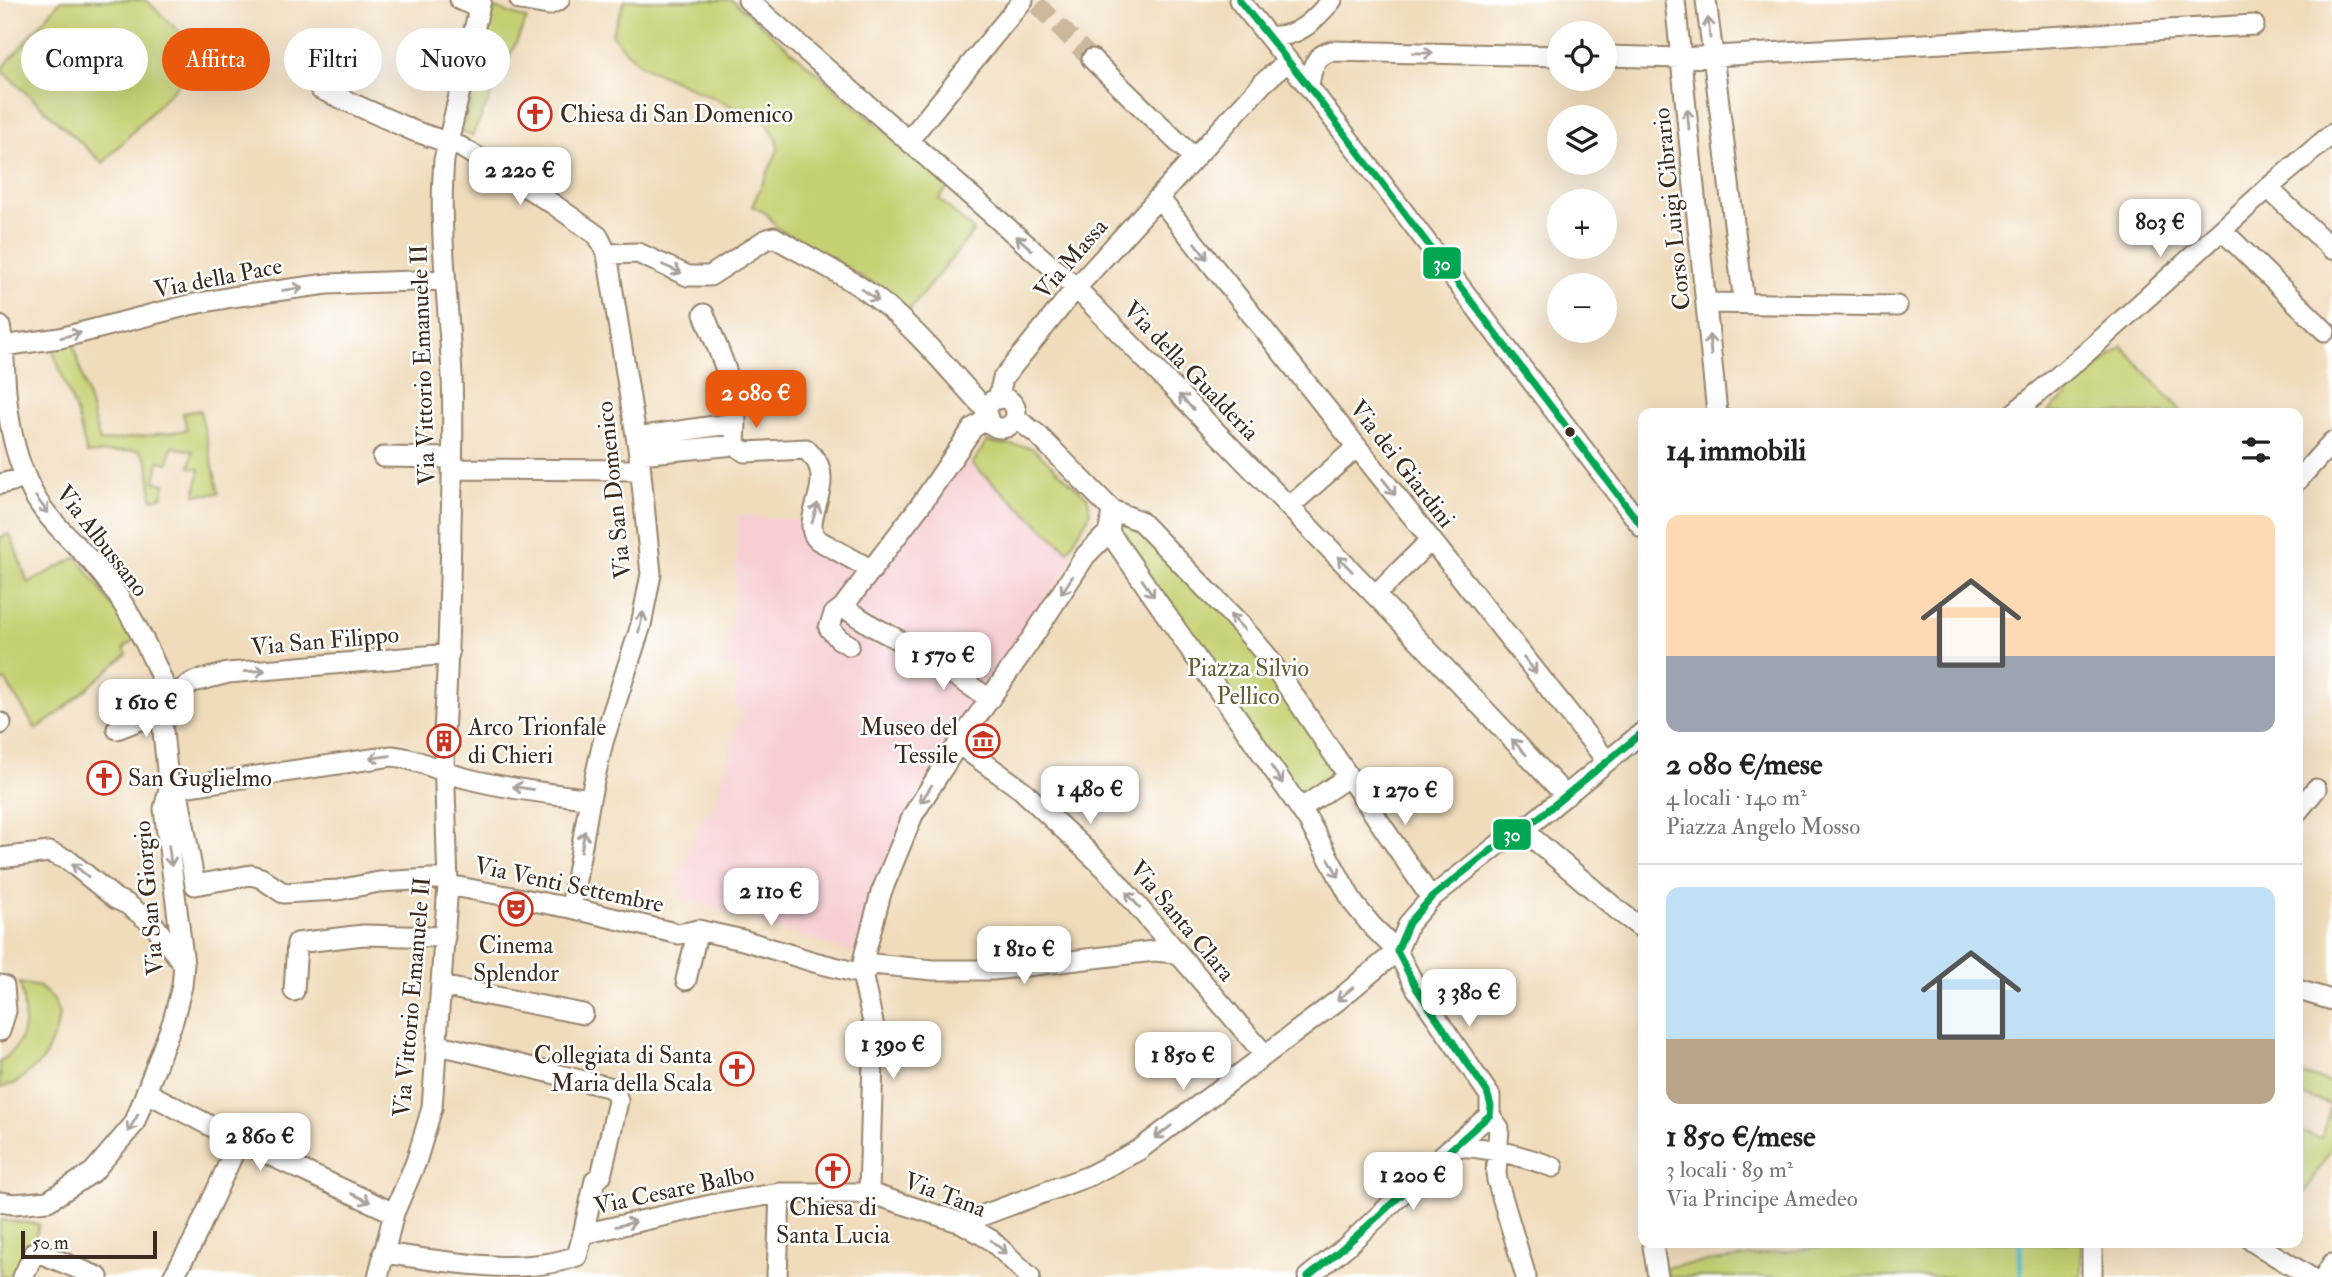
<!DOCTYPE html>
<html lang="it">
<head>
<meta charset="utf-8">
<style>
  body { margin:0; font-family:"IM FELL Double Pica",serif; background:#f6f6f6; color:#222; height:100vh; display:flex; flex-direction:column; font-size:26px; white-space:nowrap }
  * { box-sizing:border-box; margin:0 }
  p { font-size:23px; color:#767676 }
  .icon { flex:none; width:38px; height:38px; fill:none; stroke:currentColor; stroke-width:2; stroke-linecap:round; stroke-linejoin:round }
  .map { position:relative; flex:1; overflow:hidden }
  .details { position:absolute; left:1638px; top:408px; width:665px; height:840px; display:flex; flex-direction:column; background:#fff; border-radius:14px; box-shadow:0 7px 28px #0002 }
  .details>* { flex:none }
  .banner { position:absolute; left:21px; top:28px; width:665px; height:63px; display:flex; gap:14px }
  .controls { position:absolute; left:1547px; top:21px; display:grid; gap:14px }
  .controls a { display:grid; place-items:center; width:70px; height:70px; border-radius:50%; background:#fff; box-shadow:0 7px 28px #0002; font-size:35px }
  .scale { position:absolute; left:21px; bottom:18px; width:136px; box-sizing:border-box; padding-left:7px; border:4px solid #3b2a1e; border-top:0; font-size:19px; line-height:24px; white-space:nowrap; color:#3b2a1e; -webkit-text-stroke:5px #fff; paint-order:stroke }
  .price { position:absolute; translate:-50% -60px; padding:0 16px; border-radius:14px; background:#fff; color:#222; font-size:23px; line-height:46px; filter:drop-shadow(0 2px 4px #0008) }
  .price::after { content:''; position:absolute; left:50%; top:42px; width:21px; height:16px; margin-left:-10px; background:inherit; clip-path:polygon(0 0,100% 0,50% 100%) }
  .price.on { background:#ea580c; color:#fff }
  ul { padding:0; list-style:none }
  li { display:grid; align-content:center; gap:14px; height:371px; padding:0 28px }
  li+li { border-top:2px solid #e0e0e0 }
  li span { display:grid; place-items:center; height:217px; border-radius:14px; color:#555 }
  li>.icon { margin-inline-start:auto }
  span .icon { width:126px; height:126px; fill:#fffc; stroke-width:1 }
  li b { font-size:30px }
  h2 { display:flex; justify-content:space-between; align-items:center; height:84px; padding:0 28px; font-size:30px }
  .pill { padding:0 24px; border-radius:32px; background:#fff; box-shadow:0 7px 28px #0002; font-size:24px; line-height:63px }
  .pill.on { background:#ea580c; color:#fff }
  .map>svg:first-child { display:block }
  .built { fill:#f7cfd3 }
  .green { fill:#c4d071; stroke:#807d48; stroke-width:2 }
  .lines { fill:none; stroke-linecap:round; stroke-linejoin:round }
  .stream { stroke:#4fbdc8; stroke-width:5 }
  .minor-tunnel { stroke:#ccb89c; stroke-width:19; stroke-dasharray:19 10; stroke-linecap:butt }
  .minor-casing { stroke:#96836c; stroke-width:23 }
  .minor { stroke:#fff; stroke-width:19 }
  .bus-1-casing { stroke:#fff; stroke-width:12 }
  .bus-1 { stroke:#00a651; stroke-width:7 }
  .oneway { stroke:#a79f9a }
  .bus-dot { fill:#3b2a1e; stroke:#fff; stroke-width:2.5 }
  .labels { text-anchor:middle; dominant-baseline:central; stroke-width:5; stroke-linejoin:round; paint-order:stroke }
  .poi-label { font-size:24px; fill:#3b2a1e; stroke:#fff; text-anchor:start }
  .street-label { font-size:24px; fill:#3b2a1e; stroke:#fff }
  .park-label { font-size:24px; fill:#645c37; stroke:#fff }
  .line-badge { stroke:#fff; stroke-width:2.5 }
  .badge-label { font-size:19px; text-anchor:middle; font-weight:bold; fill:#fff }
</style>
</head>
<body>
<div class="map">
<svg width="2332" height="1277" viewBox="0 0 2332 1277">
  <rect width="100%" height="100%" fill="#fff"/>
  <filter id="ink" filterUnits="userSpaceOnUse"><feTurbulence type="fractalNoise" baseFrequency=".0143" numOctaves="2"/><feDisplacementMap in="SourceGraphic" scale="14" xChannelSelector="R" yChannelSelector="G"/><feConvolveMatrix kernelMatrix="1 2 1 2 8 2 1 2 1" color-interpolation-filters="sRGB"/></filter>
  <filter id="wash" filterUnits="userSpaceOnUse"><feTurbulence type="fractalNoise" baseFrequency=".00686" numOctaves="4" result="noise"/><feDisplacementMap in="SourceGraphic" scale="28" xChannelSelector="R" yChannelSelector="G"/><feGaussianBlur stdDeviation="1.57" result="paint"/><feColorMatrix in="noise" values="0 0 0 0 0 0 0 0 0 0 0 0 0 0 0 0 0 1.4 0 .05"/><feComposite in="paint" operator="in"/></filter>
  <g filter="url(#wash)">
    <rect width="100%" height="100%" fill="#f0dcbb"/>
    <path class="built" d="M958 459 972 464 1075 556 921 790 860 955 682 898 677 879 682 863 685 861 702 814 709 815 717 796 742 711 734 706 737 669 723 667 735 595 738 515 805 521 802 538 853 569 843 607Z"/>
    <path class="green" d="M61 0H146L205 56 103 163 1 70Z
      M625 0H732L949 186 939 199 974 231 907 313 875 285 776 227 766 213 752 206 778 150 777 140 767 122 642 66 620 45 612 33Z
      M494 8 527 19 472 136 462 132Z
      M73 342 100 442 187 430 183 413 200 410 219 493 195 495 200 469 190 467 193 451 172 447 168 463 159 461 155 482 165 484 162 497 152 499 148 462 139 450 87 454 77 415 51 346Z
      M2122 346 2183 413H2047Z
      M987 441C1003 447 1019 443 1034 449L1088 498 1090 514 1068 551 972 464Z
      M1112 510 1140 521 1240 624 1348 777 1300 809 1109 532Z
      M10 534 28 583 77 557 136 639 124 648 127 654 54 717 36 729 5 680 0 682V537Z
      M19 983 40 987 54 1000 59 1015 56 1031 44 1059 16 1083 0 1088V1062C20 1047 26 1034 24 1010 23 1000 23 991 19 983Z
      M2298 1073 2332 1083V1147L2298 1204V1131L2321 1138 2331 1105 2298 1094Z
      M0 1220 39 1224 33 1251 19 1277H0Z
      M1860 1242 2081 1243V1277H1668L1666 1267Z"/>
    <g class="lines">
      <path class="stream" d="M2020 1242 2021 1277"/>
    </g>
  </g>
  <g filter="url(#ink)">
    <g class="lines">
      <path class="minor-tunnel" d="M1037 5 1092 59"/>
      <defs>
        <path id="minor" d="M460 0 479 8
          M520 0 548 5 559 0
          M748 0 1076 288 1407 628 1566 796
          M1239 0 1309 87 1643 528
          M1675 0 1717 413
          M1706 0 1744 303
          M1269 36C1299 38 1313 21 1332 0
          M1605 56 1681 58 2254 25
          M1092 59 1194 158
          M1309 87C1311 70 1314 55 1332 51L1559 56
          M320 89 414 131 461 147 553 204 598 236 607 254 639 454 651 574 641 625 603 742 590 799 571 908
          M908 141 1023 0
          M2268 188 2332 249
          M1159 198 1607 761
          M2222 230 2325 331
          M607 254 638 253 688 276H710L765 240 774 237C806 256 842 273 872 295 916 327 950 372 987 411
          M1706 303 1897 306
          M704 314C718 350 736 385 736 423
          M0 326C5 351 4 376 7 401 10 430 18 463 31 489 44 518 76 543 96 567 127 603 153 654 169 698
          M3 346 60 338 189 305 232 297 327 284 444 280
          M986 413a15 15 0 1 1 30 0a15 15 0 1 1-30 0Z
          M998 399 1003 378 1076 288 1263 83 1288 61
          M2014 413 2087 352 2268 188 2332 134
          M1015 418 1037 434 1112 510 1140 521 1240 624 1267 656 1431 898
          M637 437 736 423 735 445 639 454
          M735 445 745 452 806 449C809 453 814 457 817 462 832 490 799 523 818 540L872 570
          M383 457 452 458
          M452 469 641 470
          M2298 480 2332 442
          M0 484 26 478
          M1289 507 1357 447
          M1112 510 1109 532 1308 820 1354 904 1372 926 1397 951 1416 988 1490 1096V1115L1445 1153 1348 1245 1308 1277
          M1375 595 1431 540
          M843 607 834 614 829 628 839 639 849 645
          M908 645 874 627 843 607 922 503 973 428 988 418
          M919 652 990 699
          M0 724 1 723
          M117 729 161 712
          M444 733C448 664 450 595 451 526 452 477 454 427 452 377 449 305 438 232 444 160L481 0
          M958 744 1022 790 1105 868 1265 1055
          M177 787 195 885 251 875 261 878 283 893 338 890 379 882 448 878
          M169 789 392 756C417 758 440 772 465 778 506 789 549 793 590 799
          M1300 809 1348 777
          M2298 811 2316 789
          M1522 829 1620 912 1643 929
          M0 858 49 852 68 860 116 899 127 904 154 925 181 961
          M448 885 571 908 679 934 698 930 743 940 814 962 862 974
          M862 974 873 964 933 970H993L1154 951 1176 953
          M686 980 698 930
          M0 985 4 986 6 1011 0 1031
          M441 986 583 1014
          M2298 990 2332 1000
          M294 991 297 943 363 935 445 937
          M438 1045C495 1057 551 1074 609 1087L616 1093 618 1101 601 1176 595 1180 583 1234
          M146 1092 239 1141 394 1213
          M1490 1115 1499 1128 1496 1173 1497 1180 1526 1277
          M1453 1146C1488 1147 1521 1155 1553 1167
          M869 1193 874 1027 862 974 864 957 881 893 913 815 958 744 1026 647 1086 555 1109 532
          M0 1202 14 1204 48 1201 93 1172 134 1124 173 1021 182 986 184 964 164 809 169 789 161 712 169 698 193 682 228 673 449 654
          M962 1223 1089 1176 1139 1150 1337 1001 1397 951 1409 923 1431 898 1508 837 1532 823 1643 732
          M2092 1242V1277
          M2253 1242 2310 1277
          M1653 1246 1658 1277
          M383 1253C444 1261 518 1277 577 1256L583 1234 720 1203 780 1193H869L962 1223 991 1240 1030 1277
          M23 1277 35 1251 98 1277
          M173 1277 193 1242 239 1141
          M378 1277 394 1213 416 1162 432 1108 448 885 444 756
          M777 1277 780 1193
          M2324 1277 2332 1264"/>
      </defs>
      <use href="#minor" class="minor-casing"/>
      <use href="#minor" class="minor"/>
      <defs>
        <path id="bus-1" d="M1239 0 1309 87 1643 528
          M1397 951 1409 923 1431 898 1508 837 1532 823 1643 732
          M1308 1277C1372 1226 1428 1167 1490 1115L1491 1106 1487 1092 1416 988 1397 951"/>
      </defs>
      <use href="#bus-1" class="bus-1-casing"/>
      <use href="#bus-1" class="bus-1"/>
    </g>
    <defs><path id="oneway-shaft" d="M-6 0H5M1.5-3L5.5 0L1.5 3" fill="none" stroke-width="1.6" stroke-linecap="round" stroke-linejoin="round" transform="scale(1.75)"/></defs>
    <g class="oneway">
      <use href="#oneway-shaft" transform="translate(1709 28) rotate(-96)"/>
      <use href="#oneway-shaft" transform="translate(1423 53) rotate(1)"/>
      <use href="#oneway-shaft" transform="translate(1688 119) rotate(-96)"/>
      <use href="#oneway-shaft" transform="translate(1024 243) rotate(-139)"/>
      <use href="#oneway-shaft" transform="translate(1201 251) rotate(52)"/>
      <use href="#oneway-shaft" transform="translate(672 269) rotate(24)"/>
      <use href="#oneway-shaft" transform="translate(293 289) rotate(-8)"/>
      <use href="#oneway-shaft" transform="translate(870 295) rotate(35)"/>
      <use href="#oneway-shaft" transform="translate(71 335) rotate(-14)"/>
      <use href="#oneway-shaft" transform="translate(1710 345) rotate(-96)"/>
      <use href="#oneway-shaft" transform="translate(1186 402) rotate(-134)"/>
      <use href="#oneway-shaft" transform="translate(1389 487) rotate(52)"/>
      <use href="#oneway-shaft" transform="translate(42 505) rotate(53)"/>
      <use href="#oneway-shaft" transform="translate(815 513) rotate(-73)"/>
      <use href="#oneway-shaft" transform="translate(1345 564) rotate(-134)"/>
      <use href="#oneway-shaft" transform="translate(1067 585) rotate(123)"/>
      <use href="#oneway-shaft" transform="translate(1148 588) rotate(55)"/>
      <use href="#oneway-shaft" transform="translate(641 622) rotate(-77)"/>
      <use href="#oneway-shaft" transform="translate(1237 622) rotate(-133)"/>
      <use href="#oneway-shaft" transform="translate(1530 665) rotate(52)"/>
      <use href="#oneway-shaft" transform="translate(255 671) rotate(-4)"/>
      <use href="#oneway-shaft" transform="translate(1519 747) rotate(-133)"/>
      <use href="#oneway-shaft" transform="translate(380 757) rotate(172)"/>
      <use href="#oneway-shaft" transform="translate(1277 775) rotate(56)"/>
      <use href="#oneway-shaft" transform="translate(523 788) rotate(-171)"/>
      <use href="#oneway-shaft" transform="translate(926 794) rotate(123)"/>
      <use href="#oneway-shaft" transform="translate(583 841) rotate(-80)"/>
      <use href="#oneway-shaft" transform="translate(170 856) rotate(83)"/>
      <use href="#oneway-shaft" transform="translate(1334 868) rotate(61)"/>
      <use href="#oneway-shaft" transform="translate(80 870) rotate(-141)"/>
      <use href="#oneway-shaft" transform="translate(1133 900) rotate(-131)"/>
      <use href="#oneway-shaft" transform="translate(1345 994) rotate(141)"/>
      <use href="#oneway-shaft" transform="translate(133 1123) rotate(120)"/>
      <use href="#oneway-shaft" transform="translate(1163 1132) rotate(143)"/>
      <use href="#oneway-shaft" transform="translate(361 1198) rotate(25)"/>
      <use href="#oneway-shaft" transform="translate(626 1224) rotate(-13)"/>
      <use href="#oneway-shaft" transform="translate(999 1247) rotate(40)"/>
    </g>
  </g>
  <defs>
    <symbol id="church-ring" viewBox="-11 -11 22 22"><circle r="9.5" fill="#fff" stroke="#c8321e" stroke-width="1.5"/><path d="M-1.2-6h2.4v3.5h3.3v2.4h-3.3V6h-2.4V-.1h-3.3v-2.4h3.3Z" fill="#c8321e"/></symbol>
    <symbol id="building-ring" viewBox="-11 -11 22 22"><circle r="9.5" fill="#fff" stroke="#c8321e" stroke-width="1.5"/><path d="M-4-6H4V6H1V3H-1V6H-4ZM-2.5-4.3h1.7v1.8h-1.7ZM.8-4.3h1.7v1.8H.8ZM-2.5-1h1.7V.8h-1.7ZM.8-1h1.7V.8H.8Z" fill="#c8321e"/></symbol>
    <symbol id="museum-ring" viewBox="-11 -11 22 22"><circle r="9.5" fill="#fff" stroke="#c8321e" stroke-width="1.5"/><path d="M0-6L6-3V-2H-6V-3ZM-5-1h2V3h-2ZM-1-1h2V3h-2ZM3-1h2V3H3ZM-6 4H6V6H-6Z" fill="#c8321e"/></symbol>
    <symbol id="theatre-ring" viewBox="-11 -11 22 22"><circle r="9.5" fill="#fff" stroke="#c8321e" stroke-width="1.5"/><path d="M-5-5.5Q0-4 5-5.5V0Q5 5 0 6Q-5 5-5 0ZM-3.3-2.5H-1v1.5H-3.3ZM1-2.5H3.3v1.5H1ZM-2.8 1Q0 5.5 2.8 1Z" fill="#c8321e"/></symbol>
  </defs>
  <g fill-rule="evenodd">
    <use href="#church-ring" x="516" y="95" width="38" height="38"/>
    <use href="#building-ring" x="425" y="722" width="38" height="38"/>
    <use href="#museum-ring" x="964" y="722" width="38" height="38"/>
    <use href="#church-ring" x="85" y="759" width="38" height="38"/>
    <use href="#theatre-ring" x="497" y="890" width="38" height="38"/>
    <use href="#church-ring" x="718" y="1050" width="38" height="38"/>
    <use href="#church-ring" x="814" y="1152" width="38" height="38"/>
  </g>
  <circle class="bus-dot" cx="1570" cy="432" r="6"/>
  <g class="labels">
    <g class="poi-label">
      <text x="560" y="114">Chiesa di San Domenico</text>
      <text x="468" y="727">Arco Trionfale<tspan x="468" dy="28">di Chieri</tspan></text>
      <text x="958" y="727" text-anchor="end">Museo del<tspan x="958" dy="28">Tessile</tspan></text>
      <text x="128" y="778">San Guglielmo</text>
      <text x="516" y="945" text-anchor="middle">Cinema<tspan x="516" dy="28">Splendor</tspan></text>
      <text x="712" y="1055" text-anchor="end">Collegiata di Santa<tspan x="712" dy="28">Maria della Scala</tspan></text>
      <text x="833" y="1207" text-anchor="middle">Chiesa di<tspan x="833" dy="28">Santa Lucia</tspan></text>
    </g>
    <g class="street-label">
      <text transform="translate(1672 209) rotate(-96)">Corso Luigi Cibrario</text>
      <text transform="translate(1071 259) rotate(-49)">Via Massa</text>
      <text transform="translate(218 278) rotate(-11)">Via della Pace</text>
      <text transform="translate(423 365) rotate(-92)">Via Vittorio Emanuele II</text>
      <text transform="translate(1191 371) rotate(46)">Via della Gualderia</text>
      <text transform="translate(1402 464) rotate(52)">Via dei Giardini</text>
      <text transform="translate(614 490) rotate(-96)">Via San Domenico</text>
      <text transform="translate(102 541) rotate(52)">Via Albussano</text>
      <text transform="translate(325 641) rotate(-5)">Via San Filippo</text>
      <text transform="translate(569 885) rotate(12)">Via Venti Settembre</text>
      <text transform="translate(149 898) rotate(-95)">Via San Giorgio</text>
      <text transform="translate(1182 921) rotate(50)">Via Santa Clara</text>
      <text transform="translate(412 997) rotate(-85)">Via Vittorio Emanuele II</text>
      <text transform="translate(674 1190) rotate(-12)">Via Cesare Balbo</text>
      <text transform="translate(945 1195) rotate(21)">Via Tana</text>
    </g>
    <g class="park-label">
      <text x="1248" y="668">Piazza Silvio<tspan x="1248" dy="28">Pellico</tspan></text>
    </g>
  </g>
  <g class="line-badge">
    <rect x="1422" y="246" width="40" height="34" rx="7" fill="#00a651"/>
    <rect x="1492" y="818" width="40" height="33" rx="7" fill="#00a651"/>
  </g>
  <g class="badge-label">
    <text x="1442" y="270">30</text>
    <text x="1512" y="841">30</text>
  </g>
</svg>
<div class="controls">
<a><svg class="icon" aria-label="locate" viewBox="0 0 24 24"><circle cx="12" cy="12" r="6"/><path d="M12 2v4M12 18v4M2 12h4M18 12h4"/></svg></a>
<a><svg class="icon" aria-label="layers" viewBox="0 0 24 24"><path d="M12 4l9 5-9 5-9-5zM3 14l9 5 9-5"/></svg></a>
<a>+</a>
<a>−</a>
</div>
<div class="scale">50 m</div>
<b class="price" style="left:520px;top:207px">2 220 €</b>
<b class="price" style="left:2160px;top:259px">803 €</b>
<b class="price on" style="left:756px;top:430px">2 080 €</b>
<b class="price" style="left:943px;top:692px">1 570 €</b>
<b class="price" style="left:146px;top:739px">1 610 €</b>
<b class="price" style="left:1090px;top:826px">1 480 €</b>
<b class="price" style="left:1405px;top:827px">1 270 €</b>
<b class="price" style="left:771px;top:928px">2 110 €</b>
<b class="price" style="left:1024px;top:986px">1 810 €</b>
<b class="price" style="left:1469px;top:1029px">3 380 €</b>
<b class="price" style="left:893px;top:1081px">1 390 €</b>
<b class="price" style="left:1183px;top:1092px">1 850 €</b>
<b class="price" style="left:260px;top:1173px">2 860 €</b>
<b class="price" style="left:1413px;top:1212px">1 200 €</b>
<div class="banner">
<a class="pill">Compra</a>
<a class="pill on">Affitta</a>
<a class="pill">Filtri</a>
<a class="pill">Nuovo</a>
</div>
<section class="details">
<h2>14 immobili<svg class="icon" aria-label="filters" viewBox="0 0 24 24"><path d="M4 7h16M4 17h16"/><circle cx="9" cy="7" r="2"/><circle cx="15" cy="17" r="2"/></svg></h2>
<ul>
<li><span style="background:linear-gradient(#ffd9b3 65%,#9aa5b1 0)"><svg class="icon" aria-label="home" viewBox="0 0 24 24"><path d="M3 11l9-7 9 7M6 9v11h12V9"/></svg></span><div><b>2 080 €/mese</b><p>4 locali · 140 m²</p><p>Piazza Angelo Mosso</p></div></li>
<li><span style="background:linear-gradient(#bfe0f5 70%,#b9a48a 0)"><svg class="icon" aria-label="home" viewBox="0 0 24 24"><path d="M3 11l9-7 9 7M6 9v11h12V9"/></svg></span><div><b>1 850 €/mese</b><p>3 locali · 89 m²</p><p>Via Principe Amedeo</p></div></li>
</ul>
</section>
</div>
</body>
</html>
